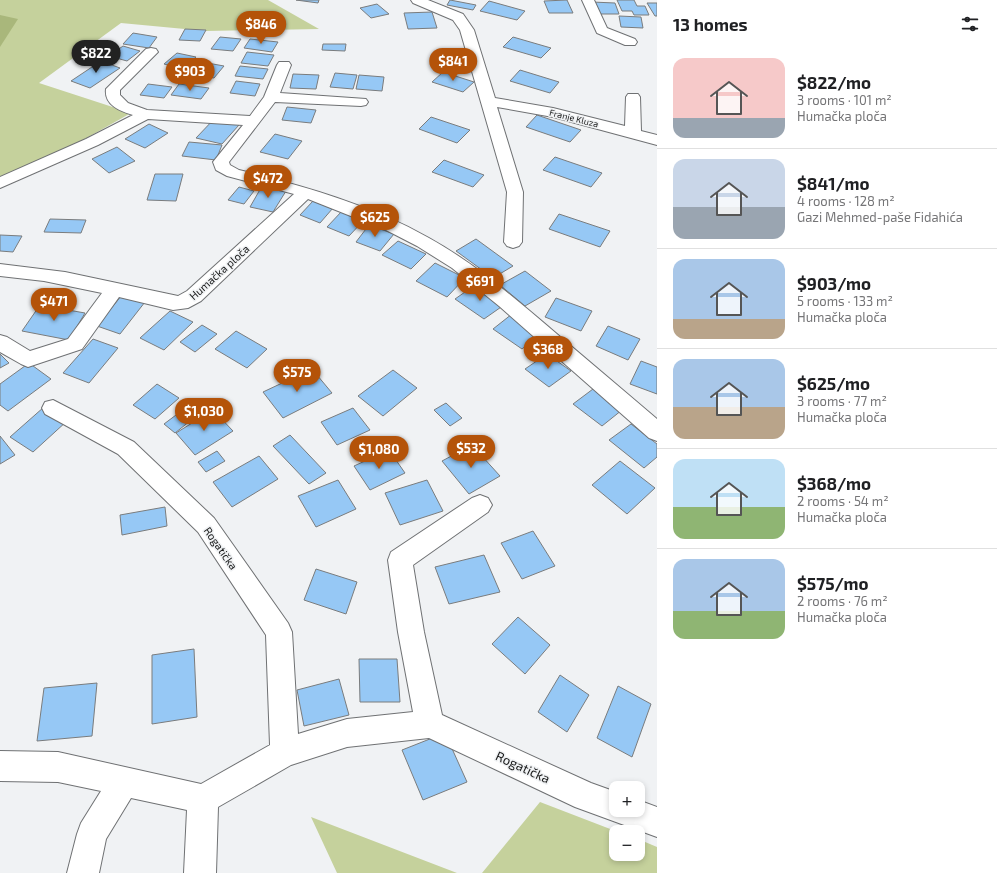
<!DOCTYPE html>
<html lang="en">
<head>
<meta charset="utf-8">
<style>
  body { margin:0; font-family:"Exo 2",sans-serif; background:#f2f2f2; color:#202124; height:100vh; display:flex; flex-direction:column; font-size:15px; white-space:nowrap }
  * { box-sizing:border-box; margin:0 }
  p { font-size:13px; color:#757577 }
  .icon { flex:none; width:22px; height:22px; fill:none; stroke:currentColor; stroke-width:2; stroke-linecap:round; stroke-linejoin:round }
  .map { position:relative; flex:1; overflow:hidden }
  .details { display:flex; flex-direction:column; background:#fff; width:340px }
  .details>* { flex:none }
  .buttons { position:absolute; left:609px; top:781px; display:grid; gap:8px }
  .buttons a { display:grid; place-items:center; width:36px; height:36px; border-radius:8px; background:#fff; box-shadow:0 2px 6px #0003; font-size:20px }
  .price { position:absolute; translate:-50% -34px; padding:0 9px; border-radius:14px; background:#b45309; color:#fff; font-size:13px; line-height:26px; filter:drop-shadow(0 1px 2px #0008) }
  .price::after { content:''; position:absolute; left:50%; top:24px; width:12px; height:9px; margin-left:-6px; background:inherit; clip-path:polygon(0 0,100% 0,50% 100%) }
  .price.current { background:#222; color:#fff }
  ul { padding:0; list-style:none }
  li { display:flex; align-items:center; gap:12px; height:100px; padding:0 16px }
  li+li { border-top:1px solid #e0e0e0 }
  li span { display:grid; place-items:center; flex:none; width:112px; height:80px; border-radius:12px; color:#555 }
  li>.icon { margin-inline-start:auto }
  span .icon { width:48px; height:48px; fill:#fffc; stroke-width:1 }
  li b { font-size:17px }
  h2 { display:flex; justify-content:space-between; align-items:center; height:48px; padding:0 16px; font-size:17px }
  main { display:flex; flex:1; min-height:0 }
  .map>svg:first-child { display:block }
  .green { fill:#c5d19c }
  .forest { fill:#a9b77b }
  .building { fill:#96c8f5; stroke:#7a7c7d }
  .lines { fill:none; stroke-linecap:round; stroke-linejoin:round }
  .minor-casing { stroke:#6f7173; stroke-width:2 }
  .minor { fill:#fff; fill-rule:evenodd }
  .labels { text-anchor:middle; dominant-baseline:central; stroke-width:3; stroke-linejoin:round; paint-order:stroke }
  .far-street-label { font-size:9px; fill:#191a1a; stroke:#f0f2f4 }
  .street-label { font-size:11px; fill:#191a1a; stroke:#f0f2f4 }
  .near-street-label { font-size:13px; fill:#191a1a; stroke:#f0f2f4 }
</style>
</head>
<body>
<main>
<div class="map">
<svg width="657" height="873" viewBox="0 0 657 873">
  <rect width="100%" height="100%" fill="#f0f2f4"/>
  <path class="green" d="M0 0H268L319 29 206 31 121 23 39 83 131 113 58 154 0 180Z
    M540 802 618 832H616V854H638V839L657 847V873H482Z
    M311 817 457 873H337Z"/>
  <path class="forest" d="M0 15 18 19 0 47Z"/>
  <path class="building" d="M296 0H319L318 3Z
    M450 0 476 5 473 10 447 5Z
    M567 0 573 13H549L544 1Z
    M617 0H634L637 6H645L649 15H634L632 11H622Z
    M489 1 525 11 517 20 480 11Z
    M592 2 615 3 619 14H596Z
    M647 3H657V16H655Z
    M377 4 389 14 371 18 360 8Z
    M432 12 437 28 408 29 404 13Z
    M619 16 641 17 643 28 621 27Z
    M185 29 206 30 200 41 179 40Z
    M133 33 157 37 149 48 123 44Z
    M220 37 241 39 233 51 211 49Z
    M513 37 551 48 541 58 503 47Z
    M250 39 278 42 272 52 244 48Z
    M323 44H346L345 51 322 50Z
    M123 46 140 51 127 61 109 56Z
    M247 52 274 55 268 66 241 63Z
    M177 53 196 57 183 69 164 64Z
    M101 61 120 68 90 88 71 81Z
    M202 62 224 66 214 78 191 74Z
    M240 66 268 69 263 79 235 76Z
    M520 70 559 82 550 93 510 81Z
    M443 72 474 82 463 92 432 82Z
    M335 73 357 75 353 89 330 87Z
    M293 74 319 75 316 89 290 88Z
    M359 75 384 77 382 91 356 89Z
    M236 81 260 84 255 96 230 93Z
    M148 84 172 87 164 98 140 95Z
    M179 84 209 88 201 99 171 95Z
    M287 107 316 110 311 123 282 120Z
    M537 115 581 130 570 142 526 127Z
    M431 117 470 130 457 143 419 129Z
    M215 118 239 125 222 144 196 138Z
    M149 124 168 133 145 148 125 139Z
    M275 134 302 141 288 159 260 152Z
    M189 142 222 145 216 160 182 156Z
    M117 147 135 161 109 173 92 159Z
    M555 157 602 173 591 187 543 170Z
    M444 160 484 175 473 187 432 172Z
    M155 174H183L176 201 147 200Z
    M262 186 286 191 273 212 250 207Z
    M239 187 254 191 244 204 228 200Z
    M313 201 333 208 320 223 300 215Z
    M342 211 364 220 349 236 327 227Z
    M559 214 610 231 600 247 549 229Z
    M50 219 86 220 81 233 44 232Z
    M369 225 394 234 380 251 356 242Z
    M0 235 22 236 13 252 0 251Z
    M476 239 513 266 493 278 456 251Z
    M398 241 426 254 411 269 382 255Z
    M435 263 465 278 447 297 416 281Z
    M525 271 551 291 525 306 500 285Z
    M475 285 504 305 484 319 455 299Z
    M122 295 145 302 120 334 97 326Z
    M556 298 592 311 581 331 545 317Z
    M40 305 85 313 69 340 22 331Z
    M170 311 193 322 164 350 140 338Z
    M512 314 541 333 522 349 493 329Z
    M202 325 217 334 195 352 180 342Z
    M608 326 640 339 628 360 596 346Z
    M236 331 267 349 247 368 215 349Z
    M93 339 118 348 89 383 63 373Z
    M0 354 9 363 0 368Z
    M547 354 571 371 549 387 525 369Z
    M641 361 657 367V394L630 384Z
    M29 363 51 379 8 411 0 405V384Z
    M312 369 332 393 283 418 263 392Z
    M393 370 417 388 383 416 358 396Z
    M157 384 179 398 155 419 133 405Z
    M593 389 622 410 602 426 573 404Z
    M446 403 462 418 450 426 434 410Z
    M44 407 67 421 33 452 10 437Z
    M353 408 370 430 337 445 321 422Z
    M213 410 233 431 195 455 176 433Z
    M180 412 190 421 175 433 164 424Z
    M631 424 657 444V457L644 468 609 440Z
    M290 435 326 473 309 484 273 446Z
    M0 436 15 455 0 464Z
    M472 445 500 476 469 494 442 461Z
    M389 450 405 473 370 490 354 466Z
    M217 451 225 461 206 472 198 462Z
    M259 456 278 479 232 507 213 482Z
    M620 461 655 488 627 514 592 485Z
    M338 480 356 509 316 527 298 496Z
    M427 480 443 511 400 525 385 493Z
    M165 507 167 526 122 535 120 515Z
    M533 531 555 566 522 579 501 543Z
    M484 555 500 592 449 604 435 567Z
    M316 569 357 582 346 614 304 600Z
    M518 617 550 645 525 674 492 644Z
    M194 649 197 717 152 724V655Z
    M359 659H397L400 702H360Z
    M560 675 589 695 567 732 538 712Z
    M339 679 349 715 304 726 297 690Z
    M97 683 92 736 37 741 44 688Z
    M618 686 651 704 632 757 597 738Z
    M445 733 467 782 423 800 402 750Z"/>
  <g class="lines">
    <defs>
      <path id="minor" d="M411 0H428L463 14 474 30 495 98 553 108 625 126 626 97 628 94H638L640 97 641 131 657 135V145L553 117 497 107 523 192 522 242 519 246 513 248 507 246 504 242 507 192 460 30 453 20 413 3Z
        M582 0H594L607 28 635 39 637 42 635 45H625L597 33Z
        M151 48 156 49 158 52 120 90V95L128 103 147 110 250 116 264 97 277 65 279 62H289L291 65 280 93 366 99 368 102 366 105 361 106 275 102 229 162 230 165 239 170C304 186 371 205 429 238 474 263 512 296 551 329 586 359 622 389 657 419V441L649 438 499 306 452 268 417 246 386 230 308 199 201 301 188 308 173 310 119 297 82 349 28 367 21 364 0 352V335L7 337 30 351 68 339 102 293 44 281 0 276V264L65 272 178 296 187 291 294 194 227 176 216 170 213 162 243 125 148 119 98 145 0 188V177L86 139 133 115C120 111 104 105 106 89L146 49Z
        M53 400 134 442 214 518 288 623 292 632 298 734 347 719 413 712 398 632 388 560 391 552 472 498 480 495 488 498 492 505 488 512 413 565 424 632 442 715 591 783 616 792V810H638V800L657 807V837L575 807 429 738 347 747 291 765 218 807 216 873H184L187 810 131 798 106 839 99 873H67L77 834 81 823 101 791 58 782 0 781V751L58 752 201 784 270 745 266 635 198 532 118 454 45 414 42 408 45 402Z"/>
    </defs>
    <use href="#minor" class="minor-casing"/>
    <use href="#minor" class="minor"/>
  </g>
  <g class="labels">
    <g class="far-street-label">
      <text transform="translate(574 118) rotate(14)">Franje Kluza</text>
    </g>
    <g class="street-label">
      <text transform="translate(219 272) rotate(-42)">Humačka ploča</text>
      <text transform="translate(221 548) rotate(55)">Rogatička</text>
    </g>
    <g class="near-street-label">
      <text transform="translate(523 767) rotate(25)">Rogatička</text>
    </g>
  </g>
</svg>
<div class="buttons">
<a>+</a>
<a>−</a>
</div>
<b class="price" style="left:261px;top:45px">$846</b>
<b class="price current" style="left:96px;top:74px">$822</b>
<b class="price" style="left:453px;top:82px">$841</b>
<b class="price" style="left:190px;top:92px">$903</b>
<b class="price" style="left:268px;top:199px">$472</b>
<b class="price" style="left:375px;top:238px">$625</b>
<b class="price" style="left:480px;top:302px">$691</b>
<b class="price" style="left:54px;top:322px">$471</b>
<b class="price" style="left:548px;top:370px">$368</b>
<b class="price" style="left:297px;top:393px">$575</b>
<b class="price" style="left:204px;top:432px">$1,030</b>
<b class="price" style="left:471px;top:469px">$532</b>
<b class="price" style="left:379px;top:470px">$1,080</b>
</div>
<section class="details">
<h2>13 homes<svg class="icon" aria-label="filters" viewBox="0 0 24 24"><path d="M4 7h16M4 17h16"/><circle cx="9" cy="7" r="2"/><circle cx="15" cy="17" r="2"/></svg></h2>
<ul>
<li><span style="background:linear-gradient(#f6c9c9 75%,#9aa5b1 0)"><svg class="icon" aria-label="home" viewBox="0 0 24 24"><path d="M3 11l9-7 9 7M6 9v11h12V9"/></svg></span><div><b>$822/mo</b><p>3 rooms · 101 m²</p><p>Humačka ploča</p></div></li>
<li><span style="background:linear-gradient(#c9d6e8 60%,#9aa5b1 0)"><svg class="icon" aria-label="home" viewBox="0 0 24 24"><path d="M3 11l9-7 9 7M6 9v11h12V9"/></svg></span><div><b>$841/mo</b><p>4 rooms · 128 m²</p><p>Gazi Mehmed-paše Fidahića</p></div></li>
<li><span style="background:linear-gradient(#a9c7e8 75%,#b9a48a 0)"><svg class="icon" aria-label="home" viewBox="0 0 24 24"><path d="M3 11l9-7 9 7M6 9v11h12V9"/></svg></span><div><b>$903/mo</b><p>5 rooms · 133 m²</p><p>Humačka ploča</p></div></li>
<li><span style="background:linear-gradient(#a9c7e8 60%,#b9a48a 0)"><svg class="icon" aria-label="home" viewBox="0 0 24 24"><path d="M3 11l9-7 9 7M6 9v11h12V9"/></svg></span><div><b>$625/mo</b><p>3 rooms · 77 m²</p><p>Humačka ploča</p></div></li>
<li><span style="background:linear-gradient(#bfe0f5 60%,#8fb573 0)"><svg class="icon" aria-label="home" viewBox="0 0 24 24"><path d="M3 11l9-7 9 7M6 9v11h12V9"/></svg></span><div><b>$368/mo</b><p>2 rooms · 54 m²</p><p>Humačka ploča</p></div></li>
<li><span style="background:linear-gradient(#a9c7e8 65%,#8fb573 0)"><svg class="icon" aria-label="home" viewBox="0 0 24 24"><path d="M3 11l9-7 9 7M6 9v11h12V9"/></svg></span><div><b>$575/mo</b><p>2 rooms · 76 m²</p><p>Humačka ploča</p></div></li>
</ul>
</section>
</main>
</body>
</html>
